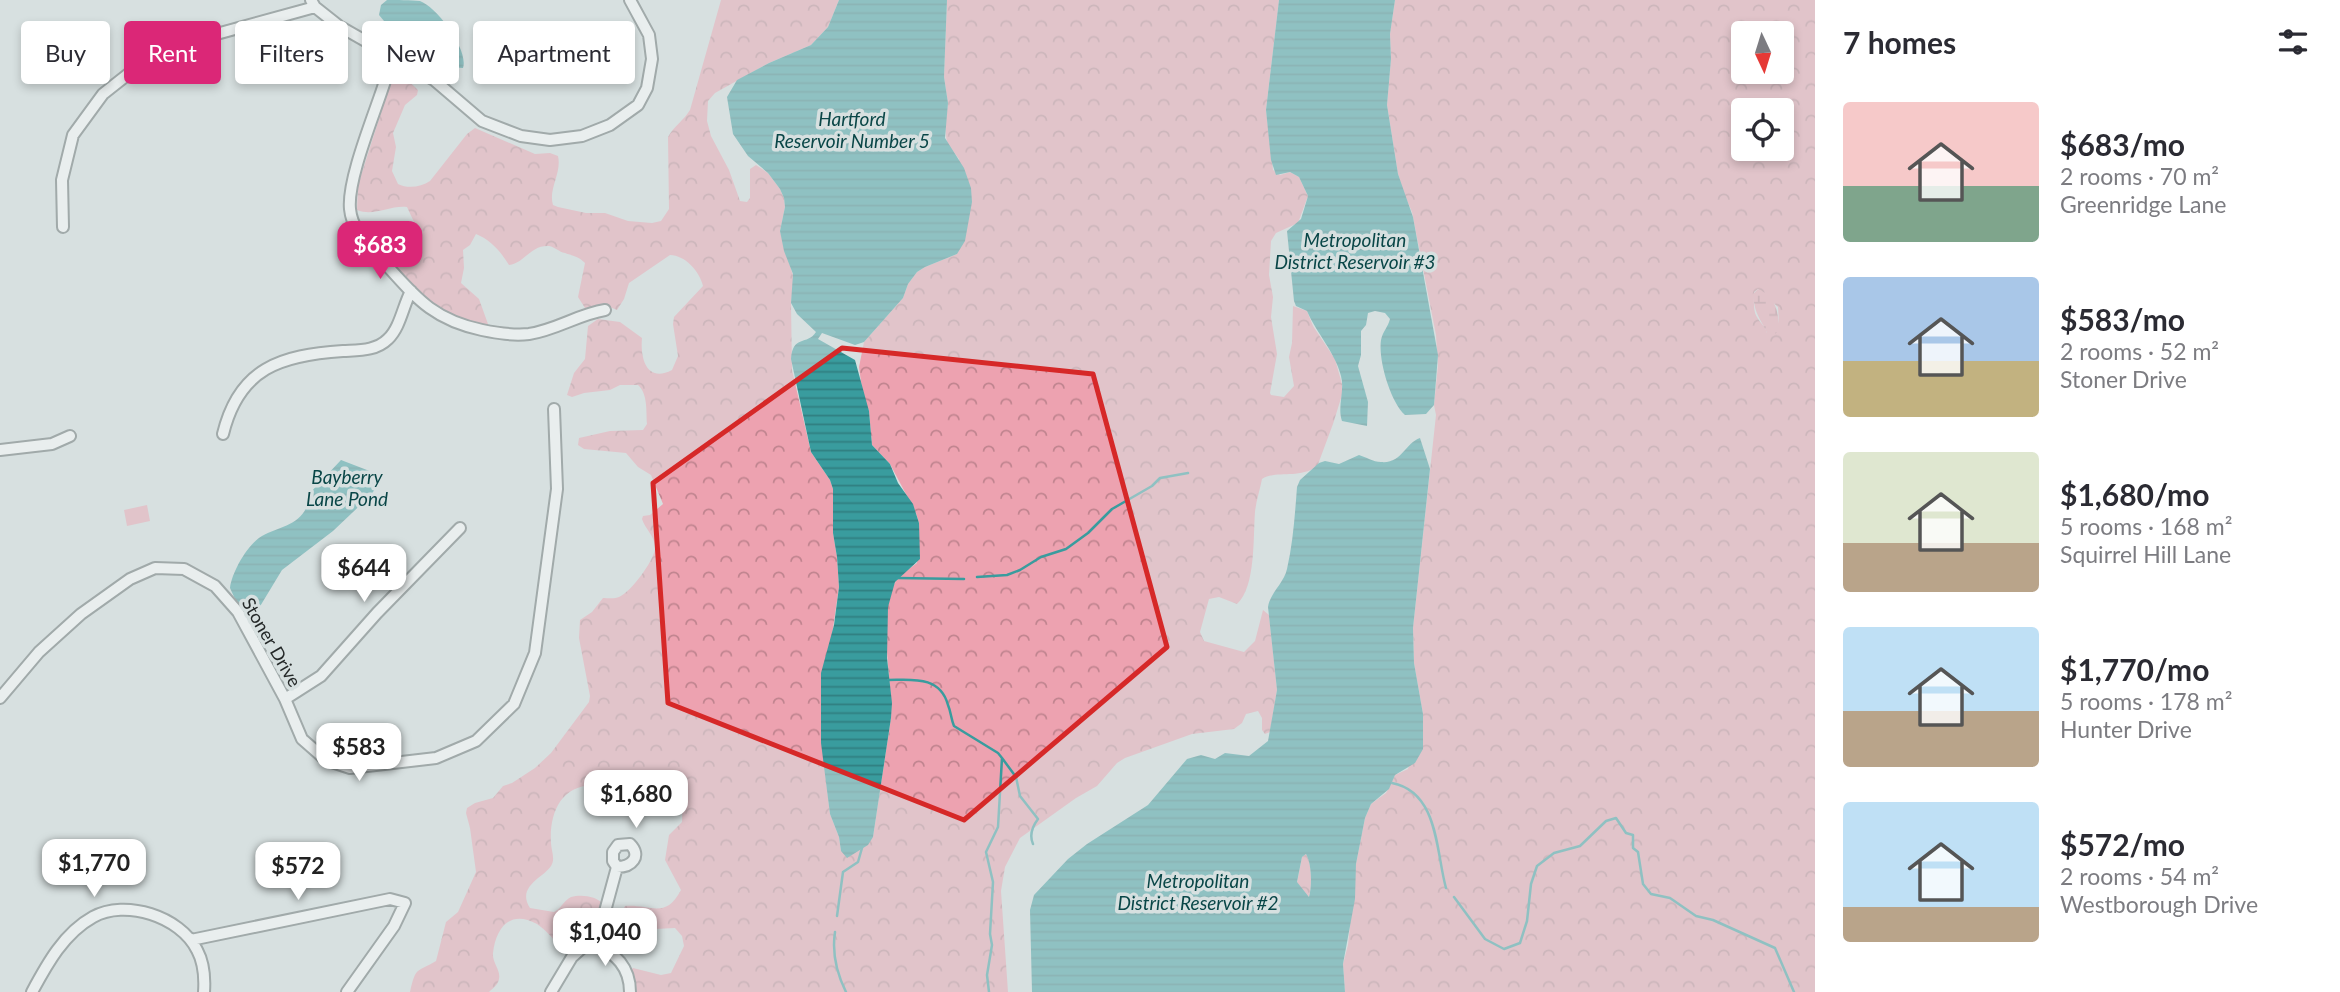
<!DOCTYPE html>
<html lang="en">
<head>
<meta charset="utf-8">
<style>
  body { margin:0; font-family:Lato,sans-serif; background:#f2f2f3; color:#2b2b33; height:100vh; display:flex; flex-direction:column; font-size:26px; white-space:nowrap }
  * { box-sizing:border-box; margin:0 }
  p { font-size:23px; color:#7c7c81 }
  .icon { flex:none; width:38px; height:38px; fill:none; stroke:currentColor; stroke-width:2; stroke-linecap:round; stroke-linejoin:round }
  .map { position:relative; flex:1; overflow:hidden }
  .sheet { display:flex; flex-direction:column; background:#fff; width:525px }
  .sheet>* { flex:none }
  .hud { position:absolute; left:21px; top:21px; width:665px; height:63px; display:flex; gap:14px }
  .needle { width:46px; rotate:176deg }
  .tools { position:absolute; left:1731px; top:21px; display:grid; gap:14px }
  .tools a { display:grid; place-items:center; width:63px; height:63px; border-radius:7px; background:#fff; box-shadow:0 4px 10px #0003; font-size:35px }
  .price { position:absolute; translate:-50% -60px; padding:0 16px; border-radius:14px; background:#fff; color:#222; font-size:23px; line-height:46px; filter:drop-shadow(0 2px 4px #0008) }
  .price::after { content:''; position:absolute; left:50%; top:42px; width:21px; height:16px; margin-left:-10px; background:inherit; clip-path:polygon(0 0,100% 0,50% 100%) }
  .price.active { background:#db2777; color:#fff }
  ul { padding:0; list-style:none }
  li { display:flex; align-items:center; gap:21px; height:175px; padding:0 28px }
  li span { display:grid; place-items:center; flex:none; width:196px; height:140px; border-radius:7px; color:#555 }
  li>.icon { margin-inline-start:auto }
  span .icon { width:84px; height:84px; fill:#fffc; stroke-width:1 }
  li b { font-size:30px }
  h2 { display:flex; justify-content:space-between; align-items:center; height:84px; padding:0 28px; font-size:30px }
  .chip { padding:0 24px; border-radius:7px; background:#fff; box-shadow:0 4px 10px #0003; font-size:24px; line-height:63px }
  .chip.active { background:#db2777; color:#fff }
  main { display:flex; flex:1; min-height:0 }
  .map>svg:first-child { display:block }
  .forest { fill:url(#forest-crowns); fill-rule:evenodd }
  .wetland { fill:url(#wetland-marsh) }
  .garden { fill:#eda2b0 }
  .water { fill:url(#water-rules); fill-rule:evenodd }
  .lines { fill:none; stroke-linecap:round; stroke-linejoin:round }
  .stream { stroke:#399c9e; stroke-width:2.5 }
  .minor-casing { stroke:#5f6868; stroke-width:14 }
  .minor { stroke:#fff; stroke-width:10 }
  .marked { fill:none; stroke:#d62828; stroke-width:5; stroke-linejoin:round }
  .labels { text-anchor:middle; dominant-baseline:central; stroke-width:7; stroke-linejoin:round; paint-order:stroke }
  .street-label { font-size:18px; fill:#242828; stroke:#d7e0e0 }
  .water-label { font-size:19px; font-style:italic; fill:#094647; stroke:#d7e0e0 }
</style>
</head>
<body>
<main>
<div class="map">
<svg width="1815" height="992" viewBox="0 0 1815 992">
  <defs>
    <pattern id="forest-crowns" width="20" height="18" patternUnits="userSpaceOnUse" patternTransform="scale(1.75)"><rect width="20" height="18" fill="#eda2b0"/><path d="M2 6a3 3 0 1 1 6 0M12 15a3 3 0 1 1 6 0" fill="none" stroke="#c0848f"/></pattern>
    <pattern id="wetland-marsh" width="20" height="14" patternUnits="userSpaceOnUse" patternTransform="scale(1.75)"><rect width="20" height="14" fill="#eda2b0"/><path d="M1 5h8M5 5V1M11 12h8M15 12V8" fill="none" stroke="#c0848f"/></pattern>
    <pattern id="water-rules" width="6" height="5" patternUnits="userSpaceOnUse" patternTransform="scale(1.75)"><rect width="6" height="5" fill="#399c9e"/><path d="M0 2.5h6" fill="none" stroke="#307f81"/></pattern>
  </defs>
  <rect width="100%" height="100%" fill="#d7e0e0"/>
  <path class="forest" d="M721 0H839L828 27 811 45 769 63 715 93 708 101 707 121 711 136 729 170 740 201 747 202 750 198V169L756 165 768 173 780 189 784 198 785 207 780 231 794 279 791 303 792 370 811 452 830 480 833 489V533L837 557 839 587 832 635 826 780 830 814 839 837 841 851 873 837 891 718C893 682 876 612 896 581 901 574 910 568 917 563L919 523 916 513 890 464 872 445 869 411 863 396 859 367 864 342 903 298 908 284 917 272 925 267 957 254 959 159 947 143 945 128 948 103 944 77 947 0H1279L1266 110 1273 170 1280 175 1290 172 1299 177 1308 196 1298 223 1276 233 1271 241 1269 275 1273 297 1271 317 1277 354 1270 393 1271 395 1284 397 1294 386 1289 357 1292 343 1293 306 1307 311 1313 326 1335 359 1342 384V395L1333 424 1317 467C1297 479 1277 470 1262 479 1260 490 1256 501 1255 512 1253 537 1256 587 1237 604L1219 597 1209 599 1200 632 1204 641 1244 652 1255 641 1263 610 1269 615 1277 690 1270 732 1265 734 1262 730V718L1258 711 1246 714 1242 723 1234 729 1192 734 1125 758 1117 763 1097 786 1076 798 1020 838 1005 867 1001 891 1008 992H633L630 971 633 968 661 975 671 973 684 946 682 936 675 928 655 929 640 925 619 927C613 918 621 914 625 906 651 904 665 920 681 890L665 860 669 835 682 822 683 788 674 781C664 783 655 778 646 780 630 782 629 817 600 786 563 781 549 811 551 843 551 849 555 858 552 864 548 876 515 885 530 908L554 912C561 909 564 900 571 897 581 894 597 896 603 904L592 927 579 935 571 948 566 949 561 947C553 939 546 930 537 924 510 909 496 928 493 953 492 963 501 970 499 979 498 985 493 988 489 992H410C416 966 416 973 436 961L446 922 458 912 476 872 470 828 466 813 467 808 475 803 493 798 503 786 512 783 535 768 551 753 589 702 590 696 579 638 580 620 592 612 603 598C607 598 615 599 619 597 631 592 653 562 655 549 656 537 645 529 642 519L643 516 650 515 663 504 651 475 638 467 626 453 584 449 578 445 579 438 610 431 643 430 647 424C646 411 648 394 638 385H620L610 390 584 393 572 397 567 395 574 373 585 359 588 326 598 319 620 322 642 338C640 359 647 383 672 370L678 356 673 324 674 317 703 286C700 272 685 255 670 255L629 283 624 299 617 310 605 305 585 308 578 297 585 263C578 256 573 256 565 253 559 252 555 247 549 246 530 245 525 263 509 265 501 252 491 240 476 234L470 245 463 250 464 268 461 283 479 299 488 324V327C432 318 411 287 380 244L382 240 414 232V222L407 207C390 205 374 217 357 210L358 185 392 78 400 73 418 90 417 95 405 105 393 133 396 147 392 171 398 184C408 189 421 187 430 181L467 134 475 128 535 154 550 153 558 156C562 173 548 189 553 205L558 207 586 213H605L628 221 652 223 661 221 669 209 668 137C674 126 684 120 690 110Z
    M1395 0H1815V992H1345L1343 964 1348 945 1356 864 1365 818 1371 804 1386 793 1395 775 1408 769 1423 714 1414 663 1413 628 1436 415 1434 405 1438 365 1436 335 1412 212 1402 189 1398 174 1387 105 1391 59 1390 34ZM1743 33H1782V72H1743ZM1743 110H1782V149H1743ZM1758 289 1778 307 1779 324 1767 333C1765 326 1761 324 1757 317 1753 311 1754 300 1754 292Z
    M1306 854C1312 863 1312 886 1309 897L1297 883 1302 857Z"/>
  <path class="wetland" d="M1758 289C1777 298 1777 310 1780 329L1773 336 1768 335C1760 317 1755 316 1753 294Z"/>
  <path class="garden" d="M147 505 150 521 127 526 124 510Z"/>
  <path class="water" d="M387 0C396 0 412 0 420 1 437 7 469 50 463 68L448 67 434 63 394 33 379 15 381 5Z
    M839 0H947L944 77 948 103 945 138 964 168 971 188 972 202 965 241 957 254 925 267 917 272 908 284 903 298 864 342 855 345 822 333 818 339 855 360 869 411 872 445 890 464 898 483 913 504 919 523 920 559 895 582 888 607 887 658 892 703 891 718 873 837 868 845 847 858 841 851 839 837 830 814 821 743V673L834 625 839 587 837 557 833 533V489L830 480 811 452 791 359C793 334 807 346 816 332L797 314 791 303 793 274 784 251 780 231 785 207 784 198 780 189 768 173 748 156 733 134 727 97 737 80 769 63 811 45 828 27Z
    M1279 0H1395L1390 34 1391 59 1387 105 1398 174 1413 217 1438 355 1434 405 1426 414 1405 415C1390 401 1378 359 1381 340 1383 331 1388 327 1390 319L1385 313 1375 311 1368 313 1366 325 1361 331V355L1358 366 1368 402 1367 426 1342 421C1337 407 1345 391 1341 376 1335 352 1317 334 1307 311L1296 306 1294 301 1287 231 1301 219 1308 196 1299 177 1290 172 1276 175 1271 160 1266 110Z
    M1420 438 1430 469 1413 628 1414 663 1423 714V749L1415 763 1395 775 1389 789 1371 804 1365 818 1356 864 1355 899 1343 964 1345 992H1032L1030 910 1034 895 1068 859 1087 844 1148 805 1187 759 1201 755 1215 759 1225 753 1249 756 1268 741 1277 690 1268 607C1270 593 1284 583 1287 569 1293 543 1295 514 1297 487L1300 480 1319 463 1325 461 1339 464 1359 455C1366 457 1373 462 1381 462 1402 464 1405 443 1420 438ZM1306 854C1312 864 1312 887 1309 897L1297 882 1302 857Z
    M341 460 380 475 381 480 371 495 333 531 282 570 259 608 254 612H249L235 599 230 588C232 572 247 545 262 536 278 527 299 526 307 506L305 501 308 495Z"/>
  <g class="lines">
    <path class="stream" d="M977 577 1007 575 1020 570 1041 557 1066 549 1088 533 1112 509 1152 486 1160 478 1188 473
      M897 578 964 579
      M888 680C911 680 940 675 948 705 951 712 951 719 954 726L998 753 1002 758 998 827 986 852 993 882 990 934 992 945 987 975 989 992
      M1002 758 1016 777 1020 796 1038 819C1032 827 1029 835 1033 844
      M1392 783C1439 792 1436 853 1446 888
      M1454 897 1485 939 1504 949 1520 943 1527 921 1531 884 1537 866 1554 853 1580 846 1606 821 1616 818 1626 833 1633 835V848L1638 852 1643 884 1651 894 1670 898 1696 916 1713 920 1775 948 1794 992
      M837 916 843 872 858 862 862 848
      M835 932C832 952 837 974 846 992"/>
    <defs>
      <path id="minor" d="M311 0 315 7 339 26 434 80 482 121 521 136 550 140 582 136 610 125 638 105 647 88 652 59 649 35 630 0
        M386 53 384 63 385 81C375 113 347 179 350 209 352 230 367 243 380 258 414 295 430 319 482 330 497 333 513 336 529 334 556 330 579 314 605 310
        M63 227 62 180 73 135 103 94 146 60 202 38 315 7
        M223 434C239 368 281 355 343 351 359 350 376 351 388 339 400 328 403 306 411 291
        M0 450 52 444 70 436
        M0 698 39 652 81 614 130 579 155 568 184 569 215 586 238 612 285 699 302 739 326 760 350 768 436 758 476 741 514 704 535 653 557 489 554 409
        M285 699 321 676 377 613 460 528
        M592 939C613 954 630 964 630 992
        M191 940 390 899 405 903 394 926 347 992
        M32 992C47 964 64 933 93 917 125 899 180 916 197 950 204 963 205 978 204 992
        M551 992 572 957 592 939 601 926 617 867 613 861V852L618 845 630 844C642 856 632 867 617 867"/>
    </defs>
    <use href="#minor" class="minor-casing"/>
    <use href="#minor" class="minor"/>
  </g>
  <path d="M0 0H1815V992H0ZM842 348 1093 374 1167 647 964 820 668 703 653 483Z" fill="#d7e0e0" fill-opacity=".55" fill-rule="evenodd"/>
  <path class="marked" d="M842 348 1093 374 1167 647 964 820 668 703 653 483Z"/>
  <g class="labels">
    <g class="street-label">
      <text transform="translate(272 642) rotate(60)">Stoner Drive</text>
    </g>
    <g class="water-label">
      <text x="852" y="118">Hartford<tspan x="852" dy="22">Reservoir Number 5</tspan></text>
      <text x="1355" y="239">Metropolitan<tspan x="1355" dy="22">District Reservoir #3</tspan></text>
      <text x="347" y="476">Bayberry<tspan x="347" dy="22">Lane Pond</tspan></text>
      <text x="1198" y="880">Metropolitan<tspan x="1198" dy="22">District Reservoir #2</tspan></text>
    </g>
  </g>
</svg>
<div class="tools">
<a><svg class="needle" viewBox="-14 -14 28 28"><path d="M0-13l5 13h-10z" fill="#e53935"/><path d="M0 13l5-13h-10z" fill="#7c7c81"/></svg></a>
<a><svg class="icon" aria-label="locate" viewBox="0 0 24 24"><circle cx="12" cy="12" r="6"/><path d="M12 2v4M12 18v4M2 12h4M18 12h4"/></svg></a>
</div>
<b class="price active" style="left:380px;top:281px">$683</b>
<b class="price" style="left:364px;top:604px">$644</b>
<b class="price" style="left:359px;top:783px">$583</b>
<b class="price" style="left:636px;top:830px">$1,680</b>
<b class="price" style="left:94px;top:899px">$1,770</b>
<b class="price" style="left:298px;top:902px">$572</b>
<b class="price" style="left:605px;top:968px">$1,040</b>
<div class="hud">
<a class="chip">Buy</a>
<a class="chip active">Rent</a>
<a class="chip">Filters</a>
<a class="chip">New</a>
<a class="chip">Apartment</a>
</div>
</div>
<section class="sheet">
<h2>7 homes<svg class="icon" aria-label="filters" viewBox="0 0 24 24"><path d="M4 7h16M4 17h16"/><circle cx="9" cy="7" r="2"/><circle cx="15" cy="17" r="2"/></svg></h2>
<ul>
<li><span style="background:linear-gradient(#f6c9c9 60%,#7fa58c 0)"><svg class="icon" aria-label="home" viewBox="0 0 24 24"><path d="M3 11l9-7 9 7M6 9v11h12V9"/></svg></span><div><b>$683/mo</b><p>2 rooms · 70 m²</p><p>Greenridge Lane</p></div></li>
<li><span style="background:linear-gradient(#a9c7e8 60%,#c2b280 0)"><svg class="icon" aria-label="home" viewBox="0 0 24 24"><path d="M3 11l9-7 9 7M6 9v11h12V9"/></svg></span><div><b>$583/mo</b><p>2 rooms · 52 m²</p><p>Stoner Drive</p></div></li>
<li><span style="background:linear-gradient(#dfe7d0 65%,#b9a48a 0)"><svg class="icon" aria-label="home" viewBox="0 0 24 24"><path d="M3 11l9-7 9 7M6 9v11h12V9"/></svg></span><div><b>$1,680/mo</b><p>5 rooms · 168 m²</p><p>Squirrel Hill Lane</p></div></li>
<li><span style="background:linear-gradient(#bfe0f5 60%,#b9a48a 0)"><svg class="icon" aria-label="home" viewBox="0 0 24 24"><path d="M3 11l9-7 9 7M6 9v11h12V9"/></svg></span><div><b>$1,770/mo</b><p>5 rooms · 178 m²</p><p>Hunter Drive</p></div></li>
<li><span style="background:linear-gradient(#bfe0f5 75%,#b9a48a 0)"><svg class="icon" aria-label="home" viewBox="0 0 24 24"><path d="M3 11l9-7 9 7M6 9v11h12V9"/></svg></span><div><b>$572/mo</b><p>2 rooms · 54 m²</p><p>Westborough Drive</p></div></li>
</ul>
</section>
</main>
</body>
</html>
